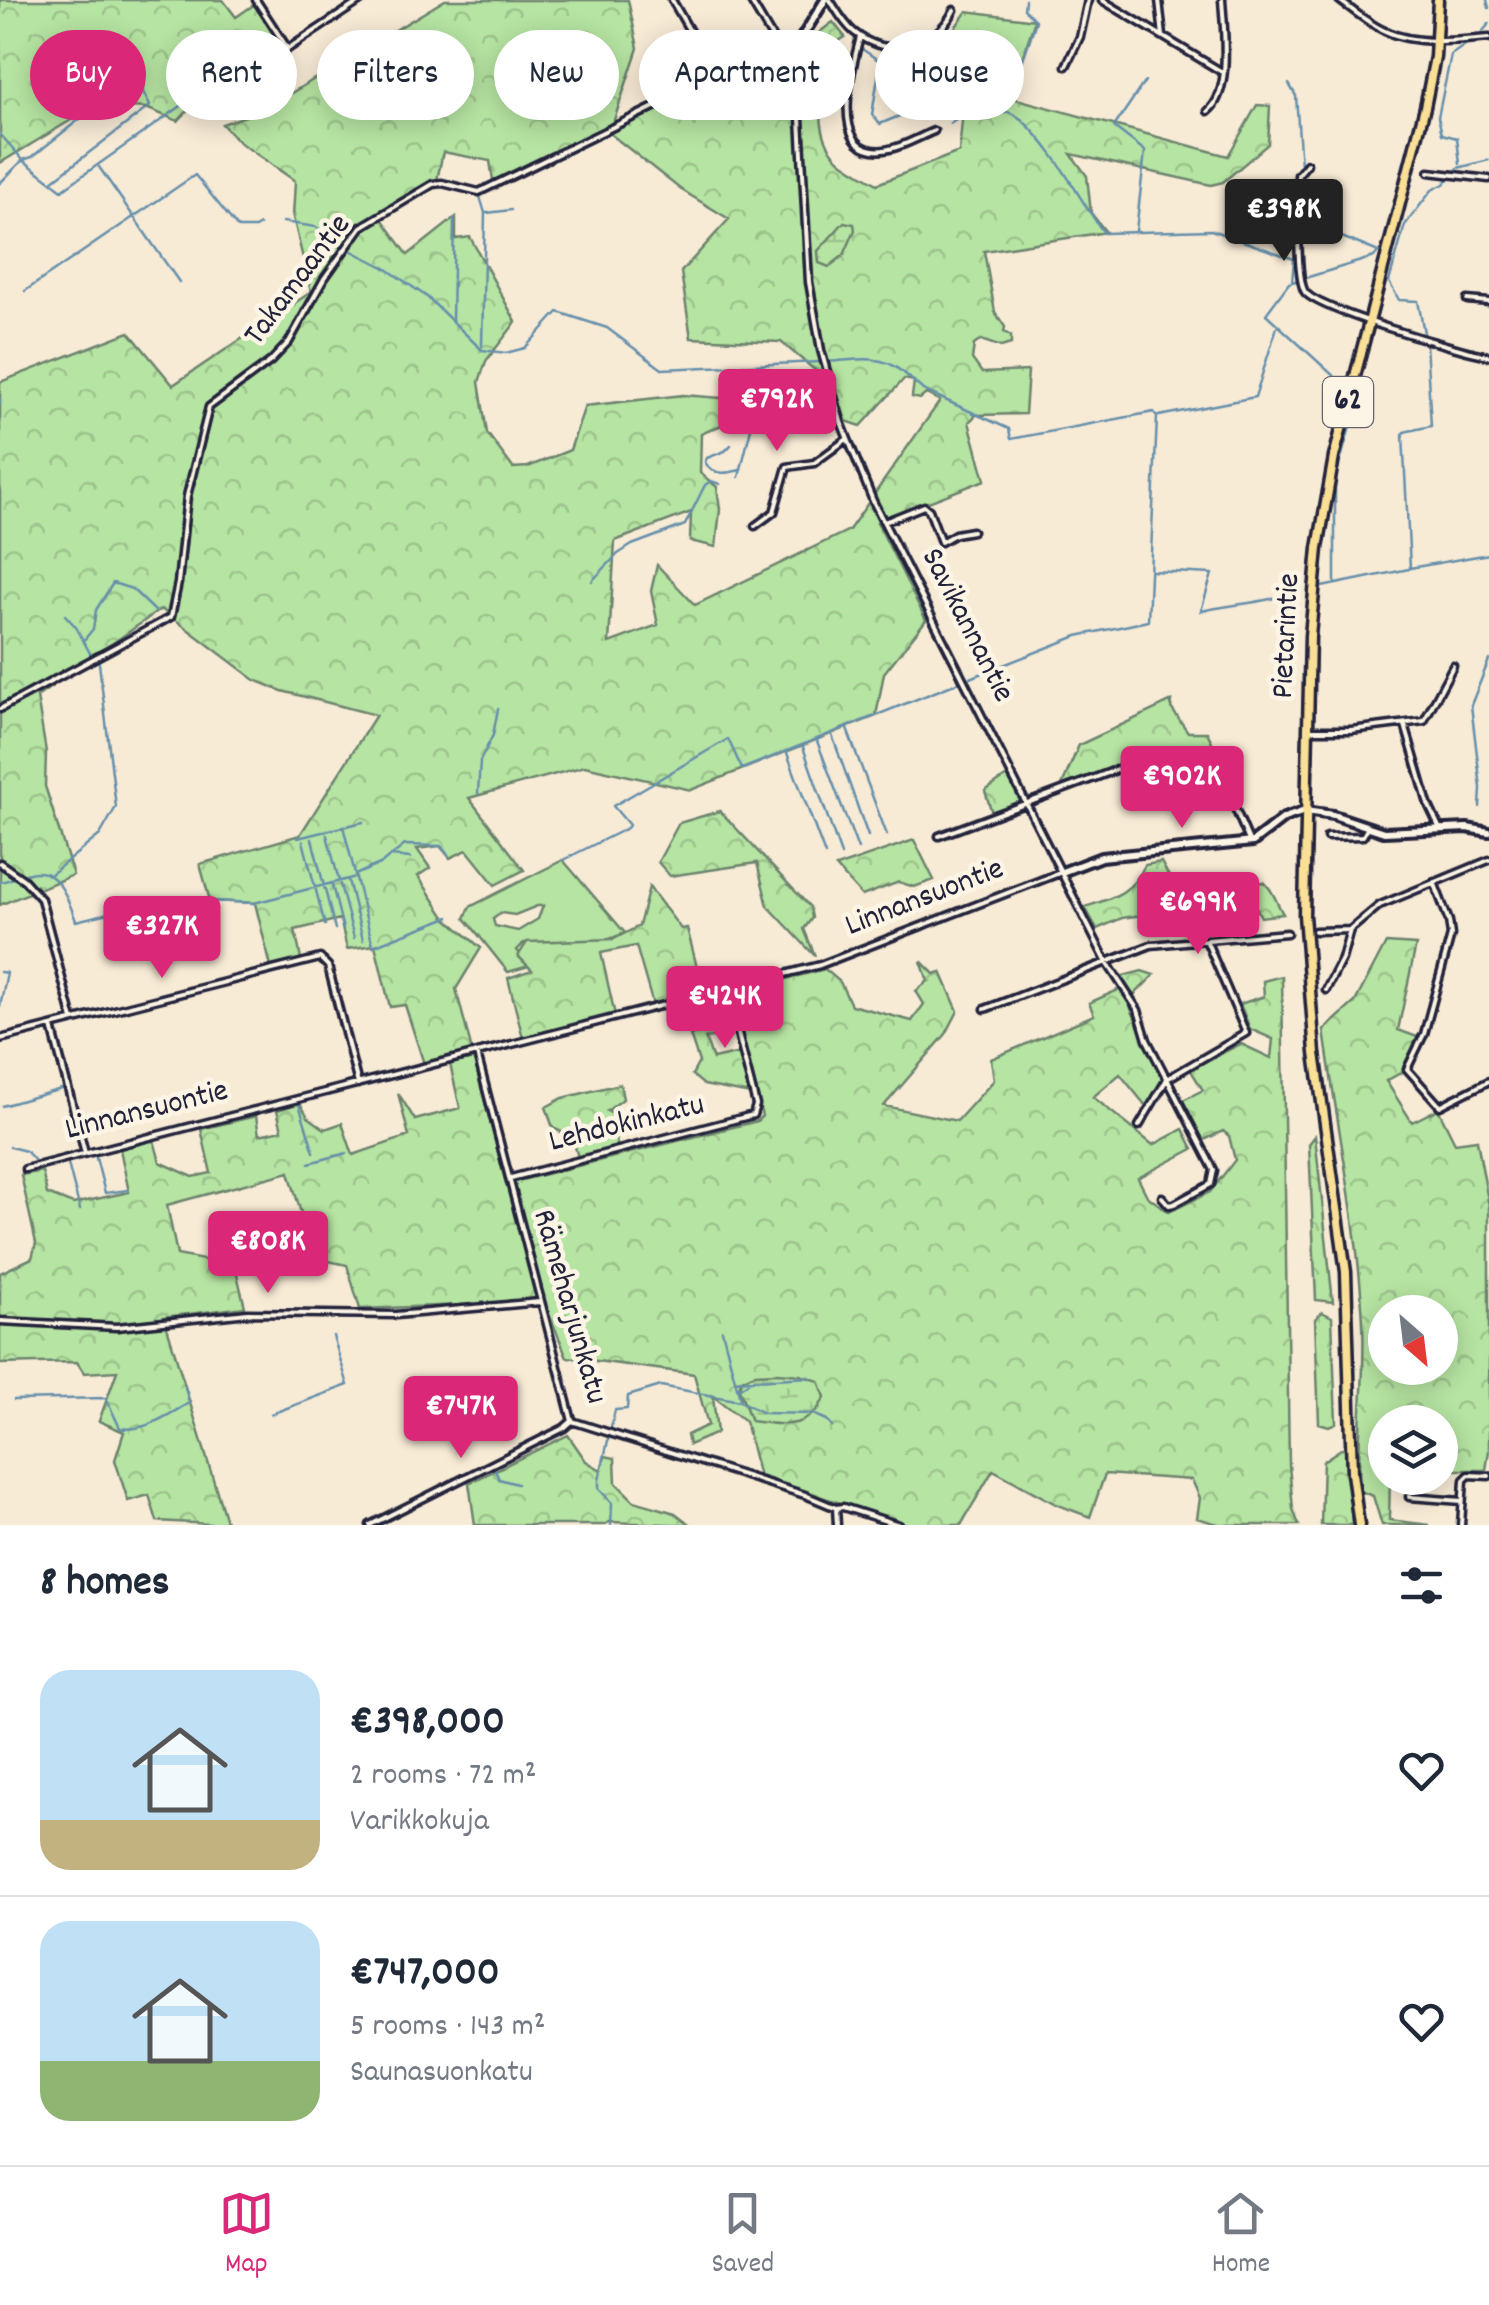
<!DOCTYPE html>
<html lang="en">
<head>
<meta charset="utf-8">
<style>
  body { margin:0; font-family:Dekko,sans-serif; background:#f2f2f3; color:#1f2937; height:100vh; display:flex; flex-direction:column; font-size:38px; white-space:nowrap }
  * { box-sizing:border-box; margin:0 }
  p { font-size:32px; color:#747a83 }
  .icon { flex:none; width:55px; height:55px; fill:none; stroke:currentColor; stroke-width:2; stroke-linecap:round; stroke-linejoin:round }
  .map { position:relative; height:1525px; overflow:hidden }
  .sheet { display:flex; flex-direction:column; background:#fff; flex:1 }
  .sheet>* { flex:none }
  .guide { position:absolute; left:30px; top:30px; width:1430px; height:90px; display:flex; gap:20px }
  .needle { width:65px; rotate:152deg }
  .buttons { position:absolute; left:1368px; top:1295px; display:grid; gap:20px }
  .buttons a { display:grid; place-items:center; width:90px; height:90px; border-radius:50%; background:#fff; box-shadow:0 5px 25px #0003; font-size:50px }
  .price { position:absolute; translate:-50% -85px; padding:0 22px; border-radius:10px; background:#db2777; color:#fff; font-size:32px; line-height:65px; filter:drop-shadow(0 2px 5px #0008) }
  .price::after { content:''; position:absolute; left:50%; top:60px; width:30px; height:22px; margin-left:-15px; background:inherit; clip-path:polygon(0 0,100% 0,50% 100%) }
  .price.selected { background:#222; color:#fff }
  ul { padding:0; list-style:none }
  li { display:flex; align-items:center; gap:30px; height:250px; padding:0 40px }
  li+li { border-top:2px solid #e0e1e3 }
  li span { display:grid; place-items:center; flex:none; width:280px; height:200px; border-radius:30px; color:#555 }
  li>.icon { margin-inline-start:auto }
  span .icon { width:120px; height:120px; fill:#fffc; stroke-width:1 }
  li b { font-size:42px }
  h2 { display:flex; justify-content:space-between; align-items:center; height:120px; padding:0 40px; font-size:42px }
  .tag { padding:0 35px; border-radius:45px; background:#fff; box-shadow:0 5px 25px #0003; font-size:35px; line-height:90px }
  .tag.selected { background:#db2777; color:#fff }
  .menu { display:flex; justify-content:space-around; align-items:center; height:140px; border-top:2px solid #e0e1e3; background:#fff; font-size:28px; color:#747a83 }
  .menu a { display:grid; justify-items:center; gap:5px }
  .menu .selected { color:#db2777 }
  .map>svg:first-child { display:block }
  .green { fill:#b6e4a2; stroke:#6c836e; stroke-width:2.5; fill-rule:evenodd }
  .forest { fill:url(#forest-crowns); stroke:#6c836e; stroke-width:2.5; fill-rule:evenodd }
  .wetland { fill:url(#wetland-marsh); stroke:#6c836e; stroke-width:2.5 }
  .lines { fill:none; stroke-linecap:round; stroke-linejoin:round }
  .stream { stroke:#668fab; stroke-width:2.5 }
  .street-casing { stroke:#22223b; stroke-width:11 }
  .secondary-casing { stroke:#22223b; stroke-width:14 }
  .primary-casing { stroke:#22223b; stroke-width:15 }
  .street { stroke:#fcf5e5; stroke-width:4 }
  .secondary { stroke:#fcf5e5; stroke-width:6 }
  .primary { stroke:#fadf96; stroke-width:8 }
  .labels { text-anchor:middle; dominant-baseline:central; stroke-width:9; stroke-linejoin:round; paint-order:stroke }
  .shield { fill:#fcf5e5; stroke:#63616e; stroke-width:2.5 }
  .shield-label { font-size:30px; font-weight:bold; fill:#22223b }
  .street-label { font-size:32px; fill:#22223b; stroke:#fcf5e5 }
</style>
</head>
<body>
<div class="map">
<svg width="1489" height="1525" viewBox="0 0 1489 1525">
  <defs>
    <pattern id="forest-crowns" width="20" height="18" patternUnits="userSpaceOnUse" patternTransform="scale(2.5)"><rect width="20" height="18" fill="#b6e4a2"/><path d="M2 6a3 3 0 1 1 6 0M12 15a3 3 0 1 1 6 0" fill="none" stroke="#9cc38c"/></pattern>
    <pattern id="wetland-marsh" width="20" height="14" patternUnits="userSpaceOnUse" patternTransform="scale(2.5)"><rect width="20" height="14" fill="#b6e4a2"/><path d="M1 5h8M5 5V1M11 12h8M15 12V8" fill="none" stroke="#9cc38c"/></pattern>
  </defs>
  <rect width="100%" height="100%" fill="#f8ebd6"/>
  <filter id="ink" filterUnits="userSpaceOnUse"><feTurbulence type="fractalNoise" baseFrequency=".01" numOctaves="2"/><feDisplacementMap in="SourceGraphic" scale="20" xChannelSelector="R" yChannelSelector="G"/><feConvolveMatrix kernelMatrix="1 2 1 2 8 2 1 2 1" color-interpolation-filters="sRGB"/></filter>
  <g filter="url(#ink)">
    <path class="green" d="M563 860 625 933 607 940 567 941 566 958 553 941 546 944 524 943 517 950 529 966 508 972 465 918 470 907ZM537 906H543L538 919 518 931 495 926 493 919 501 913 515 915Z"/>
    <path class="forest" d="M0 0H223L236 17 255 4 275 34 204 78 195 103 178 121 146 108 96 105 0 163Z
      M445 0H628L638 48 610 132 779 54H808L813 37 833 22 845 37 830 47C824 84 808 134 842 162 853 170 866 177 877 184L959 152 968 59 918 49 954 29 967 11 1035 20 1009 97 1228 156 1257 105 1270 106 1268 144 1223 182 1211 185 1071 154 1087 176 1091 213 1106 232 984 251 995 312 1005 327 1004 332 1011 336V344L1001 347 981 340 974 345 972 359 982 373 1028 371 1025 414 976 415 969 422 985 480 877 522 926 620 884 673 876 716 691 790 585 766 469 798 524 870 495 885 467 850 450 858 440 846 417 849 430 868 418 876 445 917 481 948 456 989 472 1051 424 1064 405 1005 390 1007 375 945 347 949 340 919 295 930 301 959 271 967 255 903 210 901 200 864 300 835 376 715 282 691 255 680 161 609 37 697 46 752 45 786 73 875 0 905V382L129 332 173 385 311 292 293 217 295 181 239 142 222 124 263 110ZM609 133 680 189 729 219 681 272 691 338 781 342 835 387 846 421 861 426 904 379 914 381 912 397 920 399 926 394 940 401 849 530 695 605 657 565 651 591 658 625 609 643 615 541 691 512 690 541 716 547 720 509 717 487 700 473 701 434 773 402 683 395 585 406 570 450 528 467 513 468 487 433 479 382 486 361 516 322 470 237 456 239V217L408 255 380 216 437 180 443 152 490 161 493 180 520 174Z
      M1172 701 1171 708 1188 732H1207L1212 742V748L1158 753 1062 785 1079 745Z
      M1007 776 1022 802 992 813 985 791Z
      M720 811 810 907 812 918 804 929 815 956 768 906 757 863 670 876 658 862 679 823Z
      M914 840 934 880 914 887 899 882 862 896 836 867Z
      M1161 862 1176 889 1264 882C1274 891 1276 902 1283 914L1261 917 1253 901 1192 900 1182 909 1122 918 1097 929 1085 907C1113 898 1132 893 1145 865Z
      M649 887 681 929 687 928 703 991 653 1005 636 946 601 953 615 1015 523 1038 508 978 532 970 518 956 527 942 614 939 639 926Z
      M1386 943 1416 945 1398 1030 1420 1038 1404 1071 1386 1081 1412 1122 1438 1109 1455 1143 1477 1140 1489 1206V1451L1486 1470H1440V1422H1385V1478H1390L1389 1520 1430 1525H1382L1373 1496 1360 1491C1356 1435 1366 1379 1363 1322 1358 1224 1337 1126 1324 1030L1355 1002ZM1385 1312H1440V1368H1385Z
      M921 961 934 974 941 972 958 1011 946 1034 884 1106 957 1121 994 1080 991 1059 1094 1015 1089 1003 1125 987 1119 977 1142 971 1154 975 1134 995 1131 1009 1164 1078 1146 1106 1120 1074 1093 1097 1153 1145 1183 1129 1193 1149 1138 1178 1147 1196 1169 1212 1210 1192 1235 1160 1229 1136 1223 1131 1202 1141 1181 1101 1203 1090 1190 1069 1241 1044 1271 1058 1273 1039 1250 1029 1240 1004 1264 996 1263 981 1282 976 1289 1465 1293 1509 1299 1525H1221L1197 1518 1200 1498 1192 1480 1105 1474 1090 1517 1058 1505 993 1470 961 1525H909L759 1477 745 1421 713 1396 717 1433 689 1445 687 1435 708 1425 694 1374 567 1357 544 1302 360 1309 347 1265 314 1258 289 1172 167 1205 177 1255 235 1266 245 1307 164 1317 227 1525 157 1521 149 1495 128 1501 115 1460 124 1432 99 1421 117 1371 84 1373 77 1362 0 1364V1273L32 1258 36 1243 21 1175 42 1171 47 1194 73 1204 129 1192 120 1149 154 1140 160 1162 193 1177 211 1173 201 1129 256 1116 259 1135 282 1130 277 1110 300 1103 308 1117 325 1129 342 1123 353 1155 409 1136 398 1093 415 1120 460 1108 450 1064 474 1059 506 1184 757 1121 762 1116 740 1033 705 1038 713 1059 740 1053 750 1094 704 1085 692 1075 699 1062 690 1035 702 1031 694 1003 825 969 840 982 851 1005 912 1021 924 1004 916 991 928 981Z
      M620 1084 623 1099 607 1111 630 1124 612 1128 618 1147 578 1157 572 1137 553 1128 546 1107 563 1098Z
      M1315 1136 1333 1302 1316 1300 1309 1144Z
      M1322 1312 1332 1317 1336 1423 1329 1426 1319 1423 1315 1319Z
      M568 1435 586 1461 601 1470 605 1456 615 1458 616 1483 634 1501 675 1513 691 1525 609 1522 604 1525H475L469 1483Z
      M1347 1445 1352 1525H1321L1323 1461Z"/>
    <path class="wetland" d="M844 222 854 224 855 230 844 255 829 267 819 263 818 251Z
      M777 1373 800 1375 819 1381 825 1397C808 1431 784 1425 751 1421L739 1389 741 1380 755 1374Z"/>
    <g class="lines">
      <path class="stream" d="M1487 0 1489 8
        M1482 32 1489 24
        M862 49 881 62 965 96C982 114 1005 105 1021 119 1056 151 1076 194 1104 233L1211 230 1294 259 1292 282
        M880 64 872 115 880 124 952 94
        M1289 84 1296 96 1305 222 1376 251
        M1005 112 1036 21 1024 9 1025 0
        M950 123 974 107
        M0 134 23 160 62 190 194 97
        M1489 160 1458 168 1444 184 1432 190 1405 225 1389 282 1399 300 1418 301 1426 343 1431 426 1404 432 1403 435 1410 568 1489 554
        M1460 164 1457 138 1442 134 1438 117 1451 55 1468 43
        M99 167 179 282
        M52 181 150 106 143 92V80
        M0 183 23 160 32 157 115 91
        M478 190 485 213 482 346
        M487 213 511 210
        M283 222 316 227 346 248 384 267 427 297 482 350 506 353 525 348 558 312 607 328 662 369 820 362
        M1136 231 1145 151 1114 127 1145 81
        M25 291 195 175 238 228H255L260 225
        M452 320 454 219
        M827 362C854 360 881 353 902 372
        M904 373 923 390 1009 429 1011 439 1154 412 1157 417 1148 621 1077 636 968 679
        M1337 379 1266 314 1289 283 1374 257 1379 251
        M760 397 762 365
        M0 399V404
        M1159 416 1255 397 1277 327
        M731 445 725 451 707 458 705 462C713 477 728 473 741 470
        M739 477 755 412
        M1152 571 1212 574 1201 611C1234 604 1271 602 1301 590
        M592 581 618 554 632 545 685 525 705 485 711 481 720 484
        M1335 583V480L1363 381
        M1317 588 1409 569
        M65 615 76 627 92 657
        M84 640 93 629 96 610 113 583 132 589 156 612
        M847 729 887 835
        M832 735 868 836
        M817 741 858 849
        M803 747 841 855
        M787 753 825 855
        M478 793 480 761 493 735 498 709
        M1480 807 1481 788 1471 705 1489 660
        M343 826 373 946 449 917
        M327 835 354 938
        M298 838 363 822
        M312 839 335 929
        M303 841 325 925
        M391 856 410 858
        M563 860 627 828 629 825 613 806 728 739 742 769 962 681
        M50 875 100 835 116 807 99 663
        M355 875 382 863 405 845 441 846 449 856
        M348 880 363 940
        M0 882C12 880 27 871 39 872 60 873 70 904 76 921L166 899 254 903 356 877
        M332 885 343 929
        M0 972 7 973 0 1006
        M298 1101 314 1152
        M2 1106 65 1088
        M10 1147 26 1151 36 1162H40
        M85 1155 95 1154 105 1193 128 1190
        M67 1160 80 1210
        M309 1163 347 1153
        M42 1167 58 1162
        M722 1330 740 1399
        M735 1381 810 1377
        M740 1388 754 1379
        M14 1400 106 1398 120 1428C143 1433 169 1414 189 1403L185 1387
        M271 1414 348 1385 333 1336
        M493 1466 499 1479 517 1484
        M611 1525 612 1503 599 1489V1480L615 1410 627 1409 628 1396 661 1386 740 1401 763 1413 813 1414 827 1420 832 1427"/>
      <defs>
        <path id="street" d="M256 0 288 49
          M672 0 716 77
          M750 0 779 49
          M830 0C837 11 844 24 854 32 888 60 935 49 954 10
          M1102 0 1222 72
          M1159 0 1163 36
          M1339 0C1354 11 1369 24 1385 31 1415 45 1457 41 1489 38
          M860 37C853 65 830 143 873 150 893 153 916 138 934 131
          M1066 66 1080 37 1088 0
          M230 87 362 0
          M1208 111C1232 92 1224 30 1222 0
          M1307 164 1298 175C1299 197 1295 277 1305 292 1318 310 1461 351 1489 356
          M1429 172 1489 179
          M1467 300 1489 302
          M884 522 924 506 929 510 941 542 955 534 972 531
          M755 526 774 512 787 467 814 463 847 439
          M0 709 171 617 178 583 187 496 209 407 271 361 289 342 324 279 361 227 433 184 442 183 479 192 716 77 799 42 798 82 809 282 821 350 841 422 873 501 1106 961 1138 1010 1147 1040 1214 1170 1211 1184 1174 1204 1169 1205 1162 1197
          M1405 725 1428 804 1440 829
          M1308 730H1351L1424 721 1453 666
          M939 836 1140 761C1159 755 1196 742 1212 755L1250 843
          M1327 837 1363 836 1367 829
          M0 863 24 880 41 899 73 1020
          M1434 882 1449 921 1451 935 1424 1034 1407 1069 1440 1106 1489 1081
          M1315 931 1350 930 1380 905 1489 860
          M1326 990 1342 959 1350 930
          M985 1009 1151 945 1287 933
          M52 1027 85 1153
          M0 1039 320 958 328 966 358 1084
          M477 1054 572 1421 805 1495 836 1508 843 1507 899 1525
          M1139 1126 1167 1079 1246 1033 1206 940
          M25 1169 820 965 1062 872
          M511 1178 753 1115 756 1105 727 990
          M0 1321 117 1327 248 1313 396 1315 540 1302
          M1409 1497 1462 1501
          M836 1508 837 1525
          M370 1525 564 1428 572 1421
          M1461 1525 1464 1480 1469 1475 1489 1476"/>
        <path id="secondary" d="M799 42 825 0
          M1062 872 1101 857 1253 842 1284 818 1305 811 1333 815 1384 832 1467 828 1489 832"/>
        <path id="primary" d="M1359 1525 1352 1473 1346 1272 1315 1053 1304 915 1310 636 1318 548 1334 457 1425 107 1435 57 1438 0"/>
      </defs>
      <use href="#street" class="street-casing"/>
      <use href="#secondary" class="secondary-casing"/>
      <use href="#primary" class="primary-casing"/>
      <use href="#street" class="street"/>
      <use href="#secondary" class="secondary"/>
      <use href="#primary" class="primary"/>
    </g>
  </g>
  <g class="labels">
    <rect class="shield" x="1323" y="377" width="50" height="50" rx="8"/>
    <g class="shield-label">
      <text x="1348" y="402">62</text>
    </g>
    <g class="street-label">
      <text transform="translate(299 281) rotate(-53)">Takamaantie</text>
      <text transform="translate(966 626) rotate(63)">Savikannantie</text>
      <text transform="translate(1288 636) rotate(-87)">Pietarintie</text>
      <text transform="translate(925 899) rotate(-21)">Linnansuontie</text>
      <text transform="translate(147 1112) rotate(-14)">Linnansuontie</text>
      <text transform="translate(627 1125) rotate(-14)">Lehdokinkatu</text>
      <text transform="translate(568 1307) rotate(74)">Rämeharjunkatu</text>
    </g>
  </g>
</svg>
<div class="buttons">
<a><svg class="needle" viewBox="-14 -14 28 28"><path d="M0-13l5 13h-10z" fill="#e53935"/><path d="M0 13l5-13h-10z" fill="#747a83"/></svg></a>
<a><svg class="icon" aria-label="layers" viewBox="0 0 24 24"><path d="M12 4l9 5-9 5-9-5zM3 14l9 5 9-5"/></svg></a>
</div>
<b class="price selected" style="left:1284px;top:264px">€398K</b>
<b class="price" style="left:777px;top:454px">€792K</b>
<b class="price" style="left:1182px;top:831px">€902K</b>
<b class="price" style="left:1198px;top:957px">€699K</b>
<b class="price" style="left:162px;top:981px">€327K</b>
<b class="price" style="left:725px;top:1051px">€424K</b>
<b class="price" style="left:268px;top:1296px">€808K</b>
<b class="price" style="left:461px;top:1461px">€747K</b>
<div class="guide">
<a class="tag selected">Buy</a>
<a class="tag">Rent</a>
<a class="tag">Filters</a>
<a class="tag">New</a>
<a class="tag">Apartment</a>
<a class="tag">House</a>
</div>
</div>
<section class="sheet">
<h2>8 homes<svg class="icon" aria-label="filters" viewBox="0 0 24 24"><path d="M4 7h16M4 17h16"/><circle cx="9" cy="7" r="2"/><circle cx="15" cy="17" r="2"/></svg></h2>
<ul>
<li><span style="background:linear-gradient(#bfe0f5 75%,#c2b280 0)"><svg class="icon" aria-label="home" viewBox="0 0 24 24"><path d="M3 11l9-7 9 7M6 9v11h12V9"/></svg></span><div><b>€398,000</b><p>2 rooms · 72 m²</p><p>Varikkokuja</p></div><svg class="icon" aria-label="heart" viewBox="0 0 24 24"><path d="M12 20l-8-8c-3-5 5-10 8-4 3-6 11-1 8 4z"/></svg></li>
<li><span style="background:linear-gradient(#bfe0f5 70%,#8fb573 0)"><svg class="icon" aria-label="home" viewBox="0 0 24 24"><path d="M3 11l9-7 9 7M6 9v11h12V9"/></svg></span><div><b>€747,000</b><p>5 rooms · 143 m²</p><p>Saunasuonkatu</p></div><svg class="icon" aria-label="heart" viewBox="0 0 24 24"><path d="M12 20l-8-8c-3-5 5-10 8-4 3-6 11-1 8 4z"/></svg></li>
</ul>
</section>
<nav class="menu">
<a class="selected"><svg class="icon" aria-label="map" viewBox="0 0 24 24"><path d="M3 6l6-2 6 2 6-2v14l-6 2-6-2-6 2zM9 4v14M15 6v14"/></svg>Map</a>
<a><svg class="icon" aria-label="saved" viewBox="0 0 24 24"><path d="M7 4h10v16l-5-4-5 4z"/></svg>Saved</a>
<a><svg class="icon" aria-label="home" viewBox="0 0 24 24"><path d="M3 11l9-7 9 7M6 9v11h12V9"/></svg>Home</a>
</nav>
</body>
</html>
